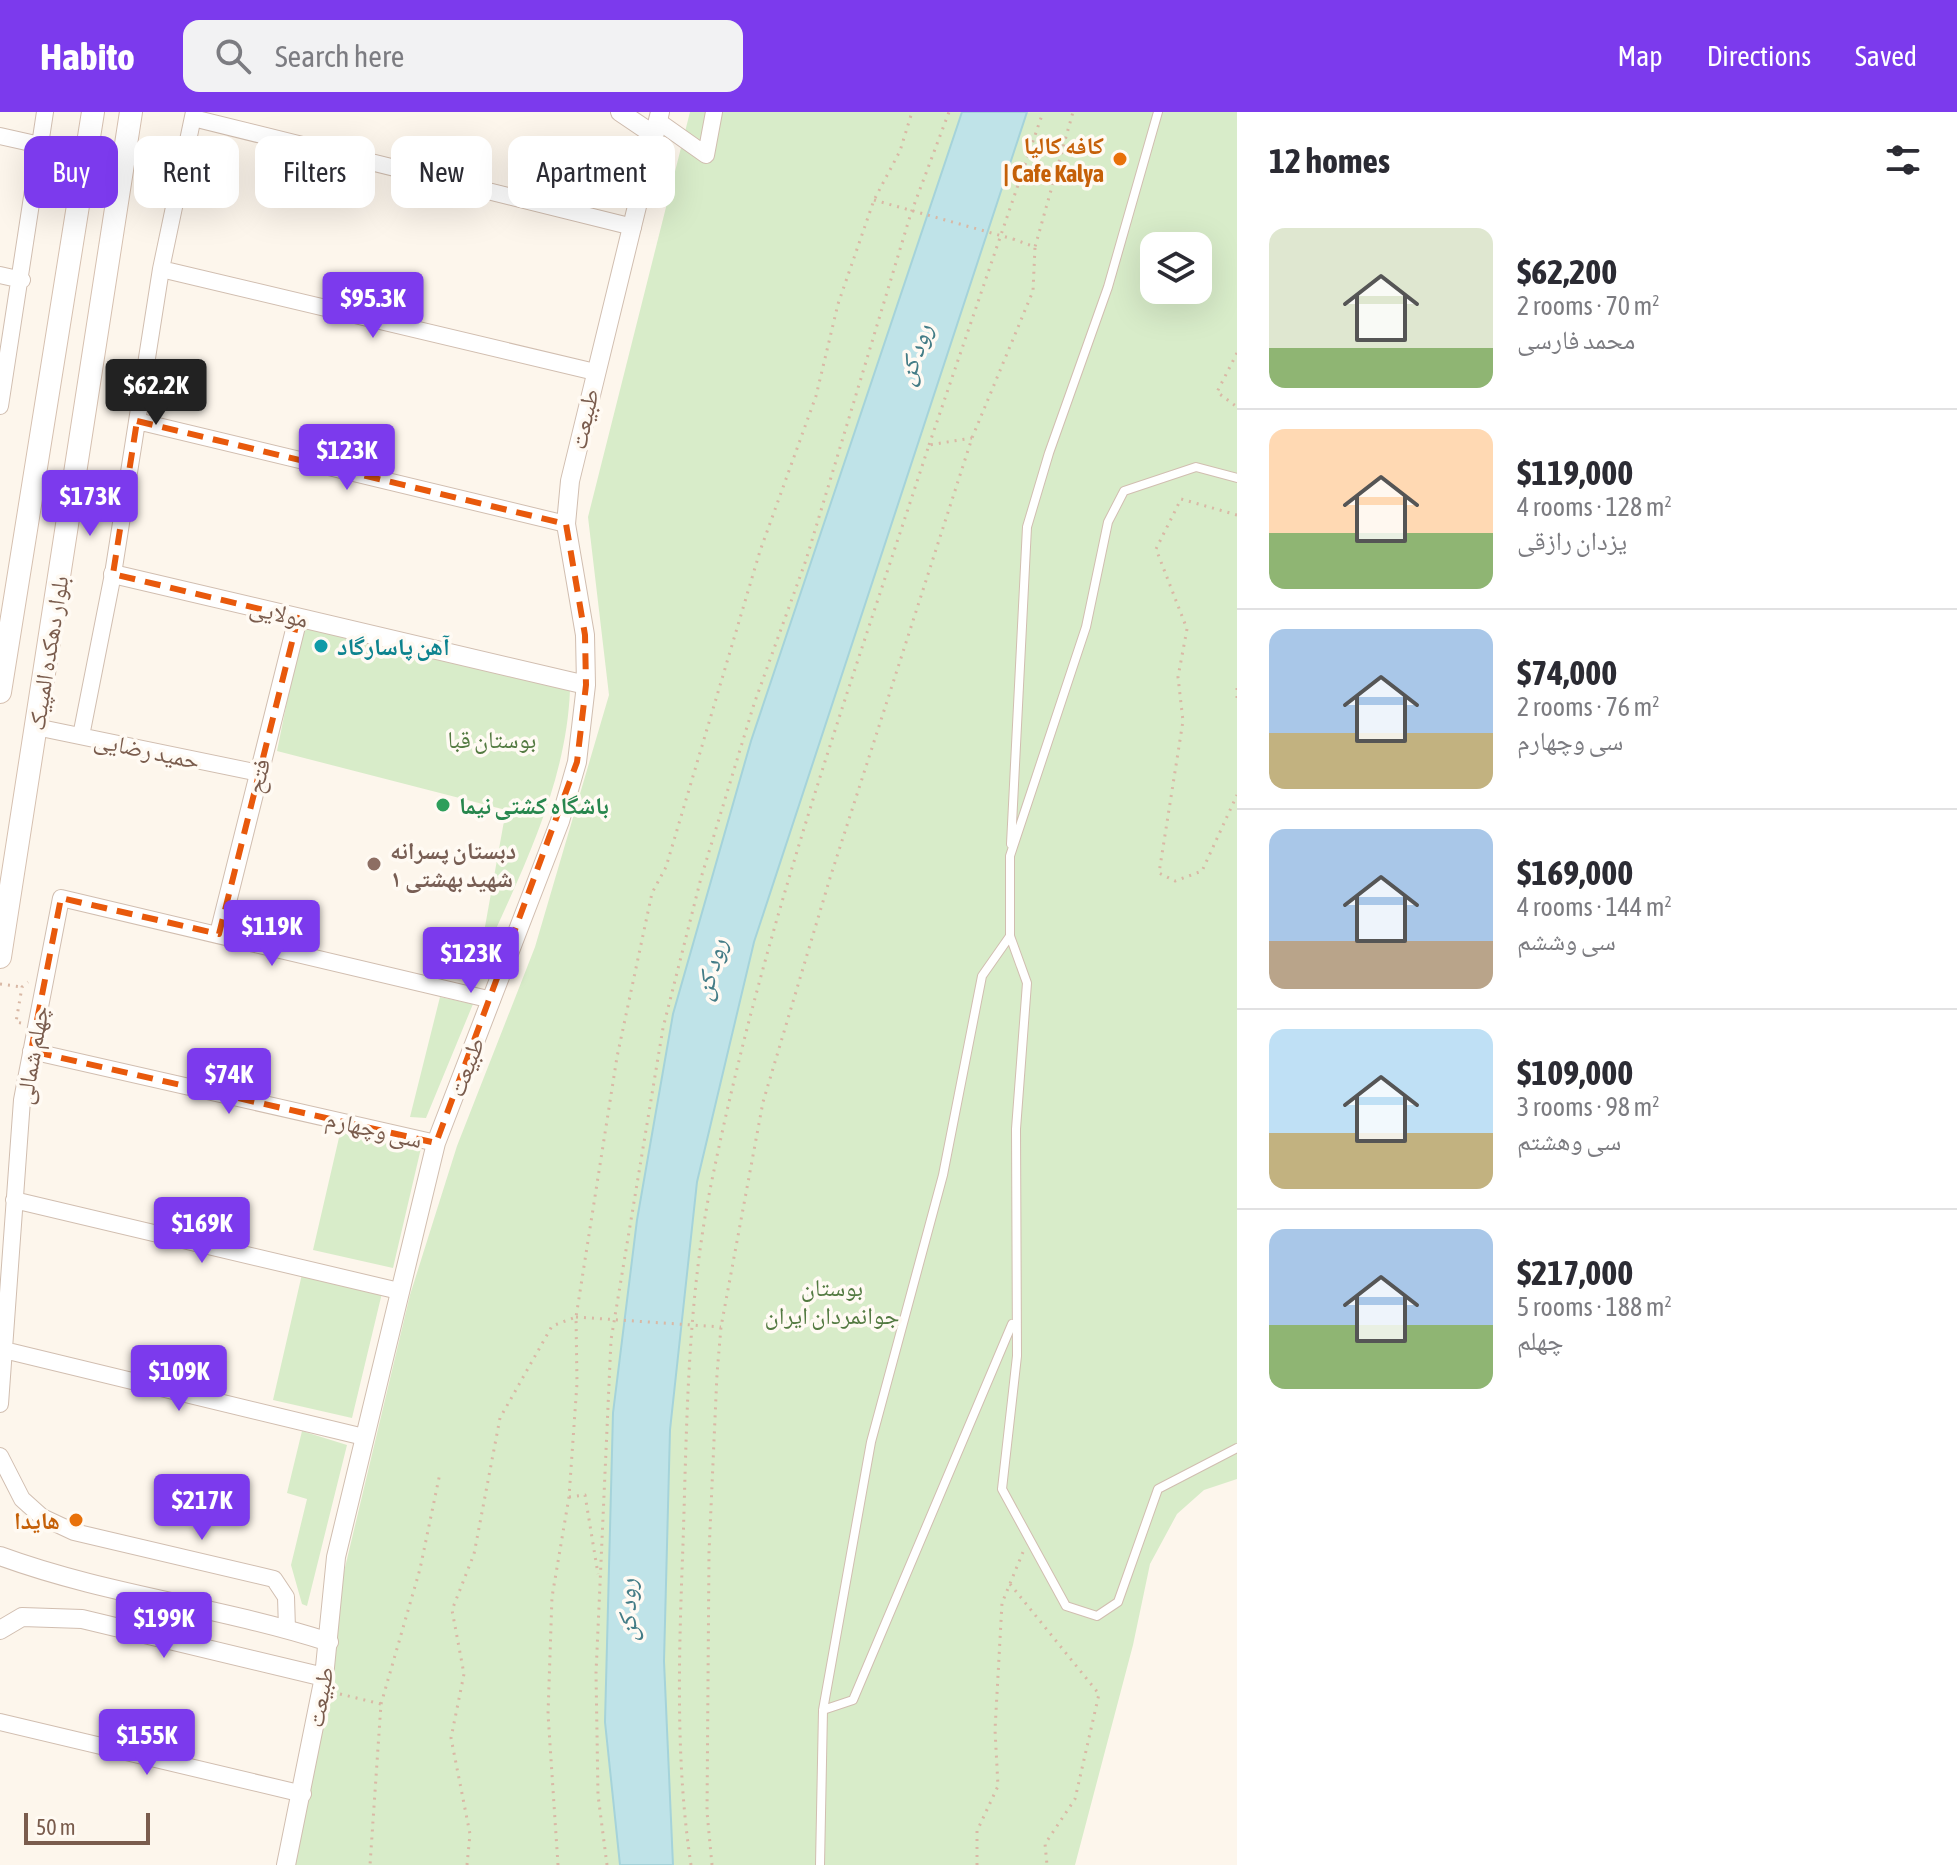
<!DOCTYPE html>
<html lang="en">
<head>
<meta charset="utf-8">
<style>
  body { margin:0; font-family:"Asap Condensed","Noto Naskh Arabic",sans-serif; background:#f2f2f3; color:#2b2b33; height:100vh; display:flex; flex-direction:column; font-size:30px; white-space:nowrap }
  * { box-sizing:border-box; margin:0 }
  p { font-size:26px; color:#7c7c81 }
  .icon { flex:none; width:44px; height:44px; fill:none; stroke:currentColor; stroke-width:2; stroke-linecap:round; stroke-linejoin:round }
  .map { position:relative; flex:1; overflow:hidden }
  .side { display:flex; flex-direction:column; background:#fff; width:720px }
  .side>* { flex:none }
  .guide { position:absolute; left:24px; top:24px; width:760px; height:72px; display:flex; gap:16px }
  .tools { position:absolute; left:1140px; top:120px; display:grid; gap:16px }
  .tools a { display:grid; place-items:center; width:72px; height:72px; border-radius:16px; background:#fff; box-shadow:0 8px 32px #0002; font-size:40px }
  .scale { position:absolute; left:24px; bottom:20px; width:126px; box-sizing:border-box; padding-left:8px; border:4px solid #7a5c4d; border-top:0; font-size:22px; line-height:28px; white-space:nowrap; color:#7a5c4d; -webkit-text-stroke:6px #fffaf3; paint-order:stroke }
  .price { position:absolute; translate:-50% -68px; padding:0 18px; border-radius:8px; background:#7c3aed; color:#fff; font-size:26px; line-height:52px; filter:drop-shadow(0 2px 4px #0008) }
  .price::after { content:''; position:absolute; left:50%; top:48px; width:24px; height:18px; margin-left:-12px; background:inherit; clip-path:polygon(0 0,100% 0,50% 100%) }
  .price.selected { background:#222; color:#fff }
  ul { padding:0; list-style:none }
  li { display:flex; align-items:center; gap:24px; height:200px; padding:0 32px }
  li+li { border-top:2px solid #e1e1e2 }
  li span { display:grid; place-items:center; flex:none; width:224px; height:160px; border-radius:16px; color:#555 }
  li>.icon { margin-inline-start:auto }
  span .icon { width:96px; height:96px; fill:#fffc; stroke-width:1 }
  li b { font-size:34px }
  h2 { display:flex; justify-content:space-between; align-items:center; height:96px; padding:0 32px; font-size:34px }
  .pill { padding:0 28px; border-radius:16px; background:#fff; box-shadow:0 8px 32px #0002; font-size:28px; line-height:72px }
  .pill.selected { background:#7c3aed; color:#fff }
  header { display:flex; align-items:center; gap:48px; box-sizing:border-box; height:112px; padding:0 40px; background:#7c3aed; color:#fff }
  header strong { font-size:38px }
  nav { display:flex; gap:44px; margin-inline-start:auto; font-size:28px }
  .search { width:560px; height:72px; background:#f2f2f3; display:flex; align-items:center; gap:20px; box-sizing:border-box; padding:0 28px; border-radius:16px; color:#7c7c81; font-size:30px }
  main { display:flex; flex:1; min-height:0 }
  .map>svg:first-child { display:block }
  .green { fill:#d8ecc9; fill-rule:evenodd }
  .water { fill:#bfe3e8; stroke:#a5d3da; stroke-width:2 }
  .lines { fill:none; stroke-linecap:round; stroke-linejoin:round }
  .service-casing { stroke:#d1beb0; stroke-width:10 }
  .minor-casing { stroke:#d1beb0; stroke-width:18 }
  .tertiary-casing { stroke:#d1beb0; stroke-width:20 }
  .secondary-casing { stroke:#d6c0b0; stroke-width:24 }
  .path { stroke:#d9b8a5; stroke-width:3; stroke-dasharray:2 6; stroke-linecap:butt }
  .service { stroke:#fff; stroke-width:8 }
  .minor { stroke:#fff; stroke-width:16 }
  .tertiary { stroke:#fff; stroke-width:18 }
  .secondary { stroke:#fff; stroke-width:22 }
  .path-bridge { stroke:#d9b8a5; stroke-width:3; stroke-dasharray:2 6; stroke-linecap:butt }
  .marked { fill:none; stroke:#e8590c; stroke-width:6; stroke-dasharray:16 10; stroke-linejoin:round }
  .food-dot { fill:#e8710a; stroke:#fffaf3; stroke-width:3 }
  .culture-dot { fill:#0f9aa8; stroke:#fffaf3; stroke-width:3 }
  .leisure-dot { fill:#2e9e5b; stroke:#fffaf3; stroke-width:3 }
  .education-dot { fill:#8d6e63; stroke:#fffaf3; stroke-width:3 }
  .labels { text-anchor:middle; dominant-baseline:central; stroke-width:7; stroke-linejoin:round; paint-order:stroke }
  .food-label { font-size:24px; font-weight:bold; fill:#c56008; stroke:#fffaf3; text-anchor:end }
  .street-label { font-size:24px; fill:#7a5c4d; stroke:#fffaf3 }
  .culture-label { font-size:24px; font-weight:bold; fill:#0d838f; stroke:#fffaf3; text-anchor:start }
  .park-label { font-size:24px; fill:#537a41; stroke:#fffaf3 }
  .leisure-label { font-size:24px; font-weight:bold; fill:#27864d; stroke:#fffaf3; text-anchor:start }
  .education-label { font-size:24px; font-weight:bold; fill:#785e54; stroke:#fffaf3; text-anchor:start }
  .water-label { font-size:26px; font-style:italic; fill:#437c86; stroke:#fffaf3 }
</style>
</head>
<body>
<header>
<strong>Habito</strong>
<div class="search"><svg class="icon" aria-label="search" viewBox="0 0 24 24"><circle cx="10" cy="10" r="6"/><path d="M15 15l6 6"/></svg>Search here</div>
<nav><a>Map</a><a>Directions</a><a>Saved</a></nav>
</header>
<main>
<div class="map">
<svg width="1237" height="1753" viewBox="0 0 1237 1753">
  <rect width="100%" height="100%" fill="#fdf6ec"/>
  <path class="green" d="M690 0H1237V1367L1204 1378 1177 1402 1150 1452 1133 1533 1075 1753H292L337 1489 410 1183 457 1034 535 835 609 583 588 405ZM1154 134H1198V178H1154Z
    M302 515 570 578C566 678 517 768 477 859L506 698 277 639Z
    M440 885 473 892 426 1006 410 1005Z
    M341 1017 421 1036 393 1156 313 1138Z
    M302 1162 382 1181 352 1306 273 1288Z
    M302 1319 347 1333 307 1494 302 1492 291 1453 307 1387 287 1381Z"/>
  <path class="water" d="M962 0H1027L754 830 697 1070 670 1318 664 1549 673 1753H620L605 1610 613 1301 637 1108 673 902 751 629Z"/>
  <g class="lines">
    <defs>
      <path id="service" d="M1237 366 1196 355 1124 379 1108 410 1086 515 1010 744V824L1027 871 1016 1017 1017 1244 1002 1377 1066 1494 1097 1504 1118 1490 1158 1377 1237 1336
        M1011 732 1027 415 1049 341 1108 175 1158 0
        M823 1598 853 1588 1012 1212
        M820 1753 823 1598 871 1330 943 1063 982 864 1010 824"/>
      <path id="minor" d="M193 6 633 115
        M658 9 706 43 714 0
        M0 24 40 33
        M161 157 595 260
        M0 163 22 168
        M0 294 45 0
        M137 309 566 412
        M36 615 259 661
        M81 624 113 462 161 157 194 0
        M31 939 436 1031
        M14 1088 399 1179
        M4 1238 364 1325
        M0 1292 22 988 61 786 492 888
        M0 1344 22 1387 42 1405 74 1420 274 1467 286 1485 287 1517
        M0 1610 303 1682"/>
      <path id="tertiary" d="M620 0 654 23
        M113 462 586 573
        M219 822 298 506
        M0 1444C106 1483 221 1495 329 1530
        M0 1518 22 1505 82 1507 324 1565
        M286 1753 324 1565 336 1445 436 1031 560 709 577 650 586 573 585 523 566 412 570 369 660 0"/>
      <path id="secondary" d="M0 580 93 0
        M0 845 131 0"/>
    </defs>
    <use href="#service" class="service-casing"/>
    <use href="#minor" class="minor-casing"/>
    <use href="#tertiary" class="tertiary-casing"/>
    <use href="#secondary" class="secondary-casing"/>
    <path class="path" d="M1013 127 1035 135 1073 0
      M1237 241 1217 280 1237 295
      M929 333 1043 0
      M1237 403 1181 387 1156 437 1187 517 1178 565 1183 609 1159 761 1175 769 1202 759 1237 683
      M1237 576V588
      M0 872 22 875
      M21 911 16 910 22 875 28 870
      M569 1385 585 1383 598 1462
      M1010 1472 1099 1582 1075 1687 1045 1732 1047 1753
      M340 1582 381 1592 370 1753
      M381 1592 420 1457 440 1361
      M467 1753 470 1722 451 1626 464 1562 452 1498 474 1442 500 1306 552 1214 576 1205
      M558 1753 548 1602 552 1485 569 1385 577 1271 576 1205 617 945 652 781 666 755 760 439 816 284 838 192 874 88 900 39 912 0
      M607 1753 598 1683 596 1561 611 1228 663 916 701 766 754 592 806 448 911 101 949 0
      M691 1753C675 1647 679 1539 683 1432 687 1311 687 1187 712 1068 763 817 850 575 929 333L972 326
      M712 1753 707 1700 709 1440 717 1262 721 1215 763 990 830 766 972 326 1033 179 1035 135
      M977 1753V1719L998 1674 995 1618 1002 1491 1023 1440"/>
    <use href="#service" class="service"/>
    <use href="#minor" class="minor"/>
    <use href="#tertiary" class="tertiary"/>
    <use href="#secondary" class="secondary"/>
    <path class="path-bridge" d="M874 88 1013 127
      M576 1205 721 1215"/>
  </g>
  <path class="marked" d="M137 309 566 412 585 523 586 573 577 650 436 1031 31 939 61 786 219 822 298 506 113 462Z"/>
  <g class="food-dot">
    <circle cx="1120" cy="47" r="8"/>
    <circle cx="76" cy="1408" r="8"/>
  </g>
  <circle class="culture-dot" cx="321" cy="534" r="8"/>
  <circle class="leisure-dot" cx="443" cy="693" r="8"/>
  <circle class="education-dot" cx="374" cy="752" r="8"/>
  <g class="labels">
    <g class="food-label">
      <text x="1104" y="33">کافه کالیا<tspan x="1104" dy="28">| Cafe Kalya</tspan></text>
      <text x="60" y="1408">هایدا</text>
    </g>
    <g class="street-label">
      <text transform="translate(584 307) rotate(-77)">طبیعت</text>
      <text transform="translate(279 501) rotate(13)">مولایی</text>
      <text transform="translate(48 541) rotate(-81)">بلوار دهکده المپیک</text>
      <text transform="translate(147 638) rotate(12)">حمید رضایی</text>
      <text transform="translate(258 664) rotate(-76)">فتح</text>
      <text transform="translate(32 943) rotate(-80)">چهلم شمالی</text>
      <text transform="translate(466 955) rotate(-69)">طبیعت</text>
      <text transform="translate(374 1017) rotate(13)">سی وچهارم</text>
      <text transform="translate(320 1585) rotate(-80)">طبیعت</text>
    </g>
    <g class="culture-label">
      <text x="337" y="534">آهن پاسارگاد</text>
    </g>
    <g class="park-label">
      <text x="492" y="627">بوستان قبا</text>
      <text x="832" y="1175">بوستان<tspan x="832" dy="28">جوانمردان ایران</tspan></text>
    </g>
    <g class="leisure-label">
      <text x="459" y="693">باشگاه کشتی نیما</text>
    </g>
    <g class="education-label">
      <text x="390" y="738">دبستان پسرانه<tspan x="390" dy="28">شهید بهشتی ۱</tspan></text>
    </g>
    <g class="water-label">
      <text transform="translate(914 242) rotate(-71)">رود کن</text>
      <text transform="translate(710 857) rotate(-74)">رود کن</text>
      <text transform="translate(627 1498) rotate(-91)">رود کن</text>
    </g>
  </g>
</svg>
<div class="tools">
<a><svg class="icon" aria-label="layers" viewBox="0 0 24 24"><path d="M12 4l9 5-9 5-9-5zM3 14l9 5 9-5"/></svg></a>
</div>
<div class="scale">50 m</div>
<b class="price" style="left:373px;top:228px">$95.3K</b>
<b class="price selected" style="left:156px;top:315px">$62.2K</b>
<b class="price" style="left:347px;top:380px">$123K</b>
<b class="price" style="left:90px;top:426px">$173K</b>
<b class="price" style="left:272px;top:856px">$119K</b>
<b class="price" style="left:471px;top:883px">$123K</b>
<b class="price" style="left:229px;top:1004px">$74K</b>
<b class="price" style="left:202px;top:1153px">$169K</b>
<b class="price" style="left:179px;top:1301px">$109K</b>
<b class="price" style="left:202px;top:1430px">$217K</b>
<b class="price" style="left:164px;top:1548px">$199K</b>
<b class="price" style="left:147px;top:1665px">$155K</b>
<div class="guide">
<a class="pill selected">Buy</a>
<a class="pill">Rent</a>
<a class="pill">Filters</a>
<a class="pill">New</a>
<a class="pill">Apartment</a>
</div>
</div>
<section class="side">
<h2>12 homes<svg class="icon" aria-label="filters" viewBox="0 0 24 24"><path d="M4 7h16M4 17h16"/><circle cx="9" cy="7" r="2"/><circle cx="15" cy="17" r="2"/></svg></h2>
<ul>
<li><span style="background:linear-gradient(#dfe7d0 75%,#8fb573 0)"><svg class="icon" aria-label="home" viewBox="0 0 24 24"><path d="M3 11l9-7 9 7M6 9v11h12V9"/></svg></span><div><b>$62,200</b><p>2 rooms · 70 m²</p><p>محمد فارسی</p></div></li>
<li><span style="background:linear-gradient(#ffd9b3 65%,#8fb573 0)"><svg class="icon" aria-label="home" viewBox="0 0 24 24"><path d="M3 11l9-7 9 7M6 9v11h12V9"/></svg></span><div><b>$119,000</b><p>4 rooms · 128 m²</p><p>یزدان رازقی</p></div></li>
<li><span style="background:linear-gradient(#a9c7e8 65%,#c2b280 0)"><svg class="icon" aria-label="home" viewBox="0 0 24 24"><path d="M3 11l9-7 9 7M6 9v11h12V9"/></svg></span><div><b>$74,000</b><p>2 rooms · 76 m²</p><p>سی وچهارم</p></div></li>
<li><span style="background:linear-gradient(#a9c7e8 70%,#b9a48a 0)"><svg class="icon" aria-label="home" viewBox="0 0 24 24"><path d="M3 11l9-7 9 7M6 9v11h12V9"/></svg></span><div><b>$169,000</b><p>4 rooms · 144 m²</p><p>سی وششم</p></div></li>
<li><span style="background:linear-gradient(#bfe0f5 65%,#c2b280 0)"><svg class="icon" aria-label="home" viewBox="0 0 24 24"><path d="M3 11l9-7 9 7M6 9v11h12V9"/></svg></span><div><b>$109,000</b><p>3 rooms · 98 m²</p><p>سی وهشتم</p></div></li>
<li><span style="background:linear-gradient(#a9c7e8 60%,#8fb573 0)"><svg class="icon" aria-label="home" viewBox="0 0 24 24"><path d="M3 11l9-7 9 7M6 9v11h12V9"/></svg></span><div><b>$217,000</b><p>5 rooms · 188 m²</p><p>چهلم</p></div></li>
</ul>
</section>
</main>
</body>
</html>
